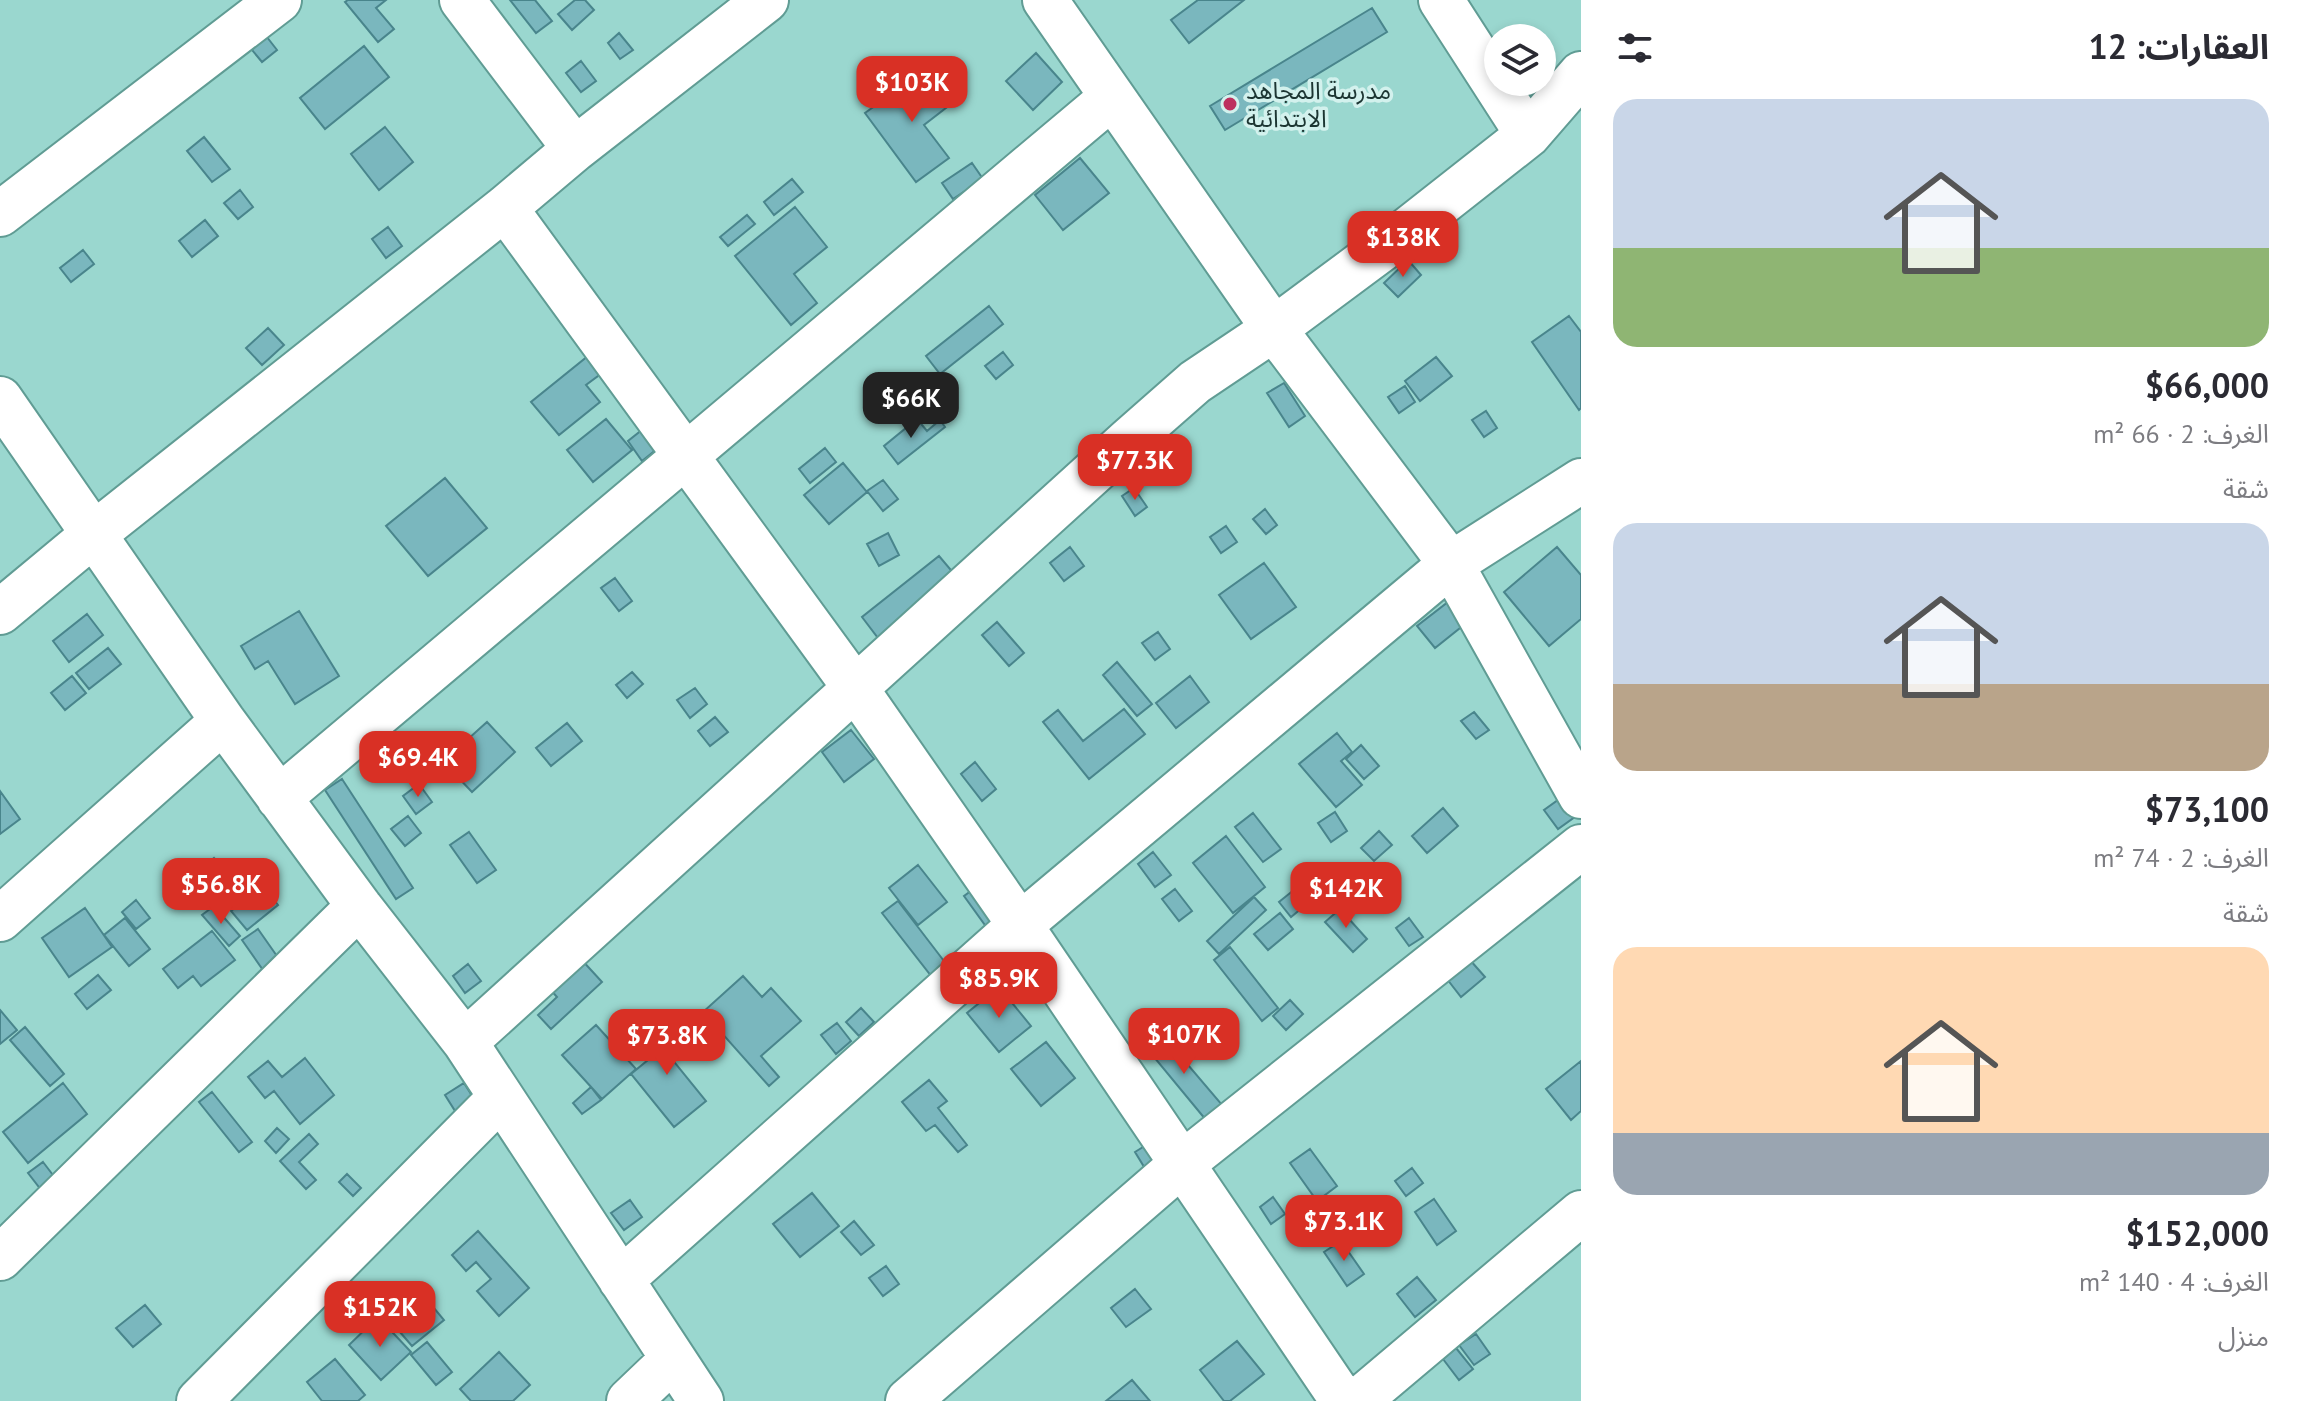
<!DOCTYPE html>
<html lang="ar">
<head>
<meta charset="utf-8">
<style>
  body { margin:0; font-family:"PT Sans","Noto Sans Arabic",sans-serif; background:#f7f7f7; color:#2b2b33; direction:rtl; height:100vh; display:flex; flex-direction:column; font-size:30px; white-space:nowrap }
  * { box-sizing:border-box; margin:0 }
  p { font-size:26px; color:#7c7c81 }
  .icon { flex:none; width:44px; height:44px; fill:none; stroke:currentColor; stroke-width:2; stroke-linecap:round; stroke-linejoin:round }
  .map { position:relative; flex:1; overflow:hidden; direction:ltr }
  .side { display:flex; flex-direction:column; background:#fff; width:720px }
  .side>* { flex:none }
  .tools { position:absolute; left:1484px; top:24px; display:grid; gap:16px }
  .tools a { display:grid; place-items:center; width:72px; height:72px; border-radius:50%; background:#fff; box-shadow:0 4px 12px #0003; font-size:40px }
  .price { position:absolute; translate:-50% -68px; padding:0 18px; border-radius:16px; background:#d93025; color:#fff; font-size:26px; line-height:52px; filter:drop-shadow(0 2px 4px #0008) }
  .price::after { content:''; position:absolute; left:50%; top:48px; width:24px; height:18px; margin-left:-12px; background:inherit; clip-path:polygon(0 0,100% 0,50% 100%) }
  .price.selected { background:#222; color:#fff }
  ul { padding:0; list-style:none }
  li { display:grid; align-content:center; gap:16px; height:424px; padding:0 32px }
  li span { display:grid; place-items:center; height:248px; border-radius:24px; color:#555 }
  li>.icon { margin-inline-start:auto }
  span .icon { width:144px; height:144px; fill:#fffc; stroke-width:1 }
  li b { font-size:34px }
  h2 { display:flex; justify-content:space-between; align-items:center; height:96px; padding:0 32px; font-size:34px }
  main { display:flex; flex:1; min-height:0 }
  .map>svg:first-child { display:block }
  .building { fill:#7ab7be; stroke:#49858c; stroke-width:2 }
  .lines { fill:none; stroke-linecap:round; stroke-linejoin:round }
  .minor-casing { stroke:#609c94; stroke-width:48 }
  .minor { stroke:#fff; stroke-width:44 }
  .poi-dot { fill:#bd305f; stroke:#d3f1ed; stroke-width:3 }
  .labels { text-anchor:middle; dominant-baseline:central; stroke-width:7; stroke-linejoin:round; paint-order:stroke }
  .poi-label { font-size:24px; fill:#1c3532; stroke:#d3f1ed; text-anchor:start }
</style>
</head>
<body>
<main>
<section class="side">
<h2>العقارات: 12<svg class="icon" aria-label="filters" viewBox="0 0 24 24"><path d="M4 7h16M4 17h16"/><circle cx="9" cy="7" r="2"/><circle cx="15" cy="17" r="2"/></svg></h2>
<ul>
<li><span style="background:linear-gradient(#c9d6e8 60%,#8fb573 0)"><svg class="icon" aria-label="home" viewBox="0 0 24 24"><path d="M3 11l9-7 9 7M6 9v11h12V9"/></svg></span><div><b>$66,000</b><p>الغرف: 2 · 66 m²</p><p>شقة</p></div></li>
<li><span style="background:linear-gradient(#c9d6e8 65%,#b9a48a 0)"><svg class="icon" aria-label="home" viewBox="0 0 24 24"><path d="M3 11l9-7 9 7M6 9v11h12V9"/></svg></span><div><b>$73,100</b><p>الغرف: 2 · 74 m²</p><p>شقة</p></div></li>
<li><span style="background:linear-gradient(#ffd9b3 75%,#9aa5b1 0)"><svg class="icon" aria-label="home" viewBox="0 0 24 24"><path d="M3 11l9-7 9 7M6 9v11h12V9"/></svg></span><div><b>$152,000</b><p>الغرف: 4 · 140 m²</p><p>منزل</p></div></li>
</ul>
</section>
<div class="map">
<svg width="1581" height="1401" viewBox="0 0 1581 1401">
  <rect width="100%" height="100%" fill="#9ad7cf"/>
  <path class="building" d="M348 0H386L376 8 394 29 378 42 345 2Z
    M510 0H535L552 21 536 33Z
    M575 0H585L594 10 572 30 558 14Z
    M1198 0H1244L1189 43 1171 20Z
    M1372 8 1387 32 1225 130 1210 106Z
    M263 32 277 50 262 62 247 44Z
    M619 33 633 50 620 59 608 43Z
    M364 46 389 77 325 129 300 98Z
    M1036 53 1062 82 1033 110 1006 81Z
    M581 61 596 81 581 92 566 73Z
    M925 70 951 104 924 125 949 158 916 182 865 113Z
    M385 127 413 162 379 190 351 154Z
    M204 137 230 169 212 182 187 151Z
    M1080 158 1109 193 1063 230 1035 195Z
    M972 163 983 179 953 199 942 183Z
    M792 179 803 192 774 215 764 202Z
    M240 190 253 207 238 219 224 203Z
    M795 207 827 247 794 274 817 303 791 325 735 256Z
    M747 215 755 224 728 246 720 237Z
    M205 220 218 236 192 257 179 241Z
    M388 227 402 246 386 258 372 239Z
    M83 250 94 264 71 282 60 268Z
    M1408 260 1421 275 1398 297 1384 283Z
    M989 306 1003 324 940 374 926 356Z
    M1569 316 1581 332V408L1579 410 1532 342Z
    M268 328 284 345 262 365 246 348Z
    M1003 352 1013 365 996 379 985 366Z
    M588 356 602 373 586 385 600 402 559 435 531 402Z
    M1436 357 1452 376 1420 401 1405 381Z
    M1284 383 1305 416 1289 427 1267 393Z
    M1405 386 1415 402 1399 413 1388 397Z
    M1486 411 1497 428 1484 437 1472 420Z
    M657 418 672 437 642 461 628 441Z
    M606 419 632 450 593 482 567 450Z
    M917 419 927 431 940 420 945 427 898 464 884 446Z
    M825 448 836 462 810 483 799 469Z
    M843 463 867 492 829 524 804 495Z
    M445 478 487 528 428 576 386 526Z
    M883 480 898 499 883 511 867 491Z
    M1134 488 1147 507 1135 516 1122 496Z
    M1265 509 1277 525 1266 534 1253 519Z
    M1226 526 1237 542 1221 553 1210 537Z
    M888 533 899 555 879 566 867 544Z
    M1070 547 1084 566 1064 581 1050 563Z
    M1557 547 1581 575V619L1549 646 1504 592Z
    M939 556 956 576 878 638 862 617Z
    M1264 563 1296 607 1251 639 1219 595Z
    M615 578 632 601 619 611 601 588Z
    M1448 602 1465 624 1435 648 1417 626Z
    M299 611 339 676 295 704 268 661 255 669 241 646Z
    M87 614 103 635 69 662 53 641Z
    M997 622 1024 653 1009 666 982 635Z
    M1158 632 1170 649 1155 660 1142 643Z
    M108 648 121 664 89 689 76 673Z
    M1117 662 1152 704 1137 716 1103 675Z
    M632 672 643 684 627 698 616 685Z
    M72 676 86 693 65 710 51 693Z
    M1190 676 1209 702 1176 728 1156 703Z
    M695 688 707 704 690 718 677 700Z
    M1124 709 1145 734 1089 779 1043 722 1058 710 1083 741Z
    M1474 712 1489 730 1476 739 1461 721Z
    M715 717 728 732 710 746 698 731Z
    M487 722 515 752 472 792 453 772 467 759 458 748Z
    M567 723 582 741 551 766 536 748Z
    M851 730 874 759 844 782 822 752Z
    M1337 733 1352 752 1341 761 1362 785 1336 807 1299 764Z
    M1361 745 1379 766 1364 779 1346 759Z
    M975 762 996 789 982 801 961 774Z
    M342 779 413 888 396 899 325 790Z
    M419 784 432 802 416 814 403 796Z
    M0 791 20 819 0 834Z
    M1565 795 1579 814 1558 829 1544 810Z
    M1443 808 1458 826 1427 853 1412 836Z
    M1335 812 1347 831 1331 842 1318 823Z
    M1253 813 1281 849 1263 862 1235 827Z
    M408 816 421 833 405 846 391 829Z
    M1379 831 1392 845 1374 861 1361 848Z
    M469 832 496 870 477 883 450 845Z
    M1226 836 1265 887 1233 913 1193 863Z
    M1153 852 1171 875 1155 887 1138 864Z
    M214 858 229 874 212 891 196 875Z
    M918 865 947 902 918 925 889 888Z
    M982 883 1008 919 990 932 964 896Z
    M1385 884 1397 900 1381 911 1370 895Z
    M263 886 278 905 247 930 231 911Z
    M1175 889 1192 911 1179 921 1162 899Z
    M1295 889 1308 903 1291 917 1279 902Z
    M1254 897 1266 910 1219 954 1207 941Z
    M136 900 150 918 136 929 122 912Z
    M898 901 947 965 932 977 882 913Z
    M214 906 240 936 229 946 202 915Z
    M85 908 112 947 69 977 42 938Z
    M1340 909 1367 939 1353 952 1325 922Z
    M1280 913 1293 929 1268 950 1254 934Z
    M125 918 150 949 129 966 104 935Z
    M1409 918 1423 937 1409 946 1396 928Z
    M258 929 286 969 270 980 242 940Z
    M212 931 235 960 201 986 193 976 178 988 163 969Z
    M1230 947 1278 1008 1262 1021 1214 960Z
    M580 958 602 982 551 1029 538 1015 557 997 549 988Z
    M1470 960 1485 977 1461 997 1447 979Z
    M468 964 481 981 465 993 453 976Z
    M98 975 111 990 87 1009 75 994Z
    M743 976 762 997 771 988 801 1021 761 1056 779 1077 769 1086 703 1012Z
    M999 987 1031 1026 999 1052 967 1013Z
    M1290 1000 1303 1014 1286 1030 1273 1016Z
    M861 1008 874 1022 859 1036 846 1022Z
    M0 1010 17 1030 0 1044Z
    M671 1017 682 1031 662 1047 706 1101 674 1127 631 1074 654 1055 642 1040Z
    M837 1023 851 1041 836 1054 821 1035Z
    M596 1025 636 1069 602 1099 562 1055Z
    M25 1027 64 1074 50 1086 10 1040Z
    M1160 1032 1223 1106 1206 1120 1144 1045Z
    M1046 1042 1075 1078 1041 1106 1011 1069Z
    M305 1058 334 1095 300 1124 274 1091 265 1098 248 1077 268 1061 282 1077Z
    M1581 1061V1111L1571 1120 1546 1089Z
    M929 1080 947 1101 938 1108 967 1145 958 1152 935 1125 926 1131 902 1102Z
    M63 1083 87 1114 28 1163 3 1132Z
    M464 1083 476 1102 457 1114 445 1095Z
    M591 1087 601 1100 582 1114 573 1103Z
    M212 1092 252 1142 239 1152 199 1102Z
    M277 1128 289 1139 276 1153 265 1141Z
    M309 1134 318 1144 299 1162 316 1180 306 1189 280 1161Z
    M1151 1142 1163 1159 1146 1170 1135 1152Z
    M1310 1149 1337 1186 1317 1201 1290 1163Z
    M43 1162 56 1179 42 1191 28 1173Z
    M1412 1168 1423 1183 1406 1196 1395 1181Z
    M347 1174 361 1188 353 1196 339 1182Z
    M812 1193 839 1226 800 1257 773 1224Z
    M1273 1197 1285 1214 1271 1224 1260 1207Z
    M1434 1199 1456 1231 1437 1245 1415 1212Z
    M630 1200 642 1217 624 1230 611 1213Z
    M854 1221 874 1245 861 1255 841 1232Z
    M478 1231 529 1288 499 1316 477 1291 491 1279 476 1262 466 1271 452 1255Z
    M1341 1241 1364 1274 1347 1286 1324 1252Z
    M886 1266 899 1284 883 1296 869 1278Z
    M1417 1277 1436 1300 1415 1317 1397 1294Z
    M1135 1289 1151 1309 1126 1327 1111 1308Z
    M419 1290 444 1320 412 1346 387 1317Z
    M145 1305 161 1324 133 1347 116 1328Z
    M378 1317 411 1352 381 1380 349 1345Z
    M1476 1334 1490 1354 1474 1365 1459 1345Z
    M1237 1341 1264 1374 1230 1401H1224L1200 1370Z
    M427 1342 452 1372 436 1385 411 1355Z
    M1456 1348 1473 1369 1459 1380 1443 1359Z
    M499 1352 530 1385 513 1401H471L460 1389Z
    M335 1359 365 1395 358 1401H322L307 1382Z
    M1132 1380 1150 1401H1106Z"/>
  <g class="lines">
    <defs>
      <path id="minor" d="M462 0 575 149
        M1045 0 1274 329 1451 564 1581 796
        M1441 0 1528 135
        M505 208 856 689 1020 925 1343 1401
        M0 214 279 0
        M0 399 223 721 359 906 465 1042 701 1401
        M0 612 94 534 505 208 575 149 766 0
        M279 798 1112 97
        M0 919 223 721
        M465 1042 1129 440 1195 382 1274 329 1406 231 1528 135 1581 74
        M0 1258 359 906
        M621 1280 1020 925 1451 564 1581 481
        M199 1401 501 1097
        M629 1401 673 1359
        M908 1401 1183 1163 1581 847
        M1358 1401 1581 1213"/>
    </defs>
    <use href="#minor" class="minor-casing"/>
    <use href="#minor" class="minor"/>
  </g>
  <circle class="poi-dot" cx="1230" cy="104" r="8"/>
  <g class="labels">
    <g class="poi-label">
      <text x="1246" y="90">مدرسة المجاهد<tspan x="1246" dy="28">الابتدائية</tspan></text>
    </g>
  </g>
</svg>
<div class="tools">
<a><svg class="icon" aria-label="layers" viewBox="0 0 24 24"><path d="M12 4l9 5-9 5-9-5zM3 14l9 5 9-5"/></svg></a>
</div>
<b class="price" style="left:912px;top:124px">$103K</b>
<b class="price" style="left:1403px;top:279px">$138K</b>
<b class="price selected" style="left:911px;top:440px">$66K</b>
<b class="price" style="left:1135px;top:502px">$77.3K</b>
<b class="price" style="left:418px;top:799px">$69.4K</b>
<b class="price" style="left:221px;top:926px">$56.8K</b>
<b class="price" style="left:1346px;top:930px">$142K</b>
<b class="price" style="left:999px;top:1020px">$85.9K</b>
<b class="price" style="left:1184px;top:1076px">$107K</b>
<b class="price" style="left:667px;top:1077px">$73.8K</b>
<b class="price" style="left:1344px;top:1263px">$73.1K</b>
<b class="price" style="left:380px;top:1349px">$152K</b>
</div>
</main>
</body>
</html>
